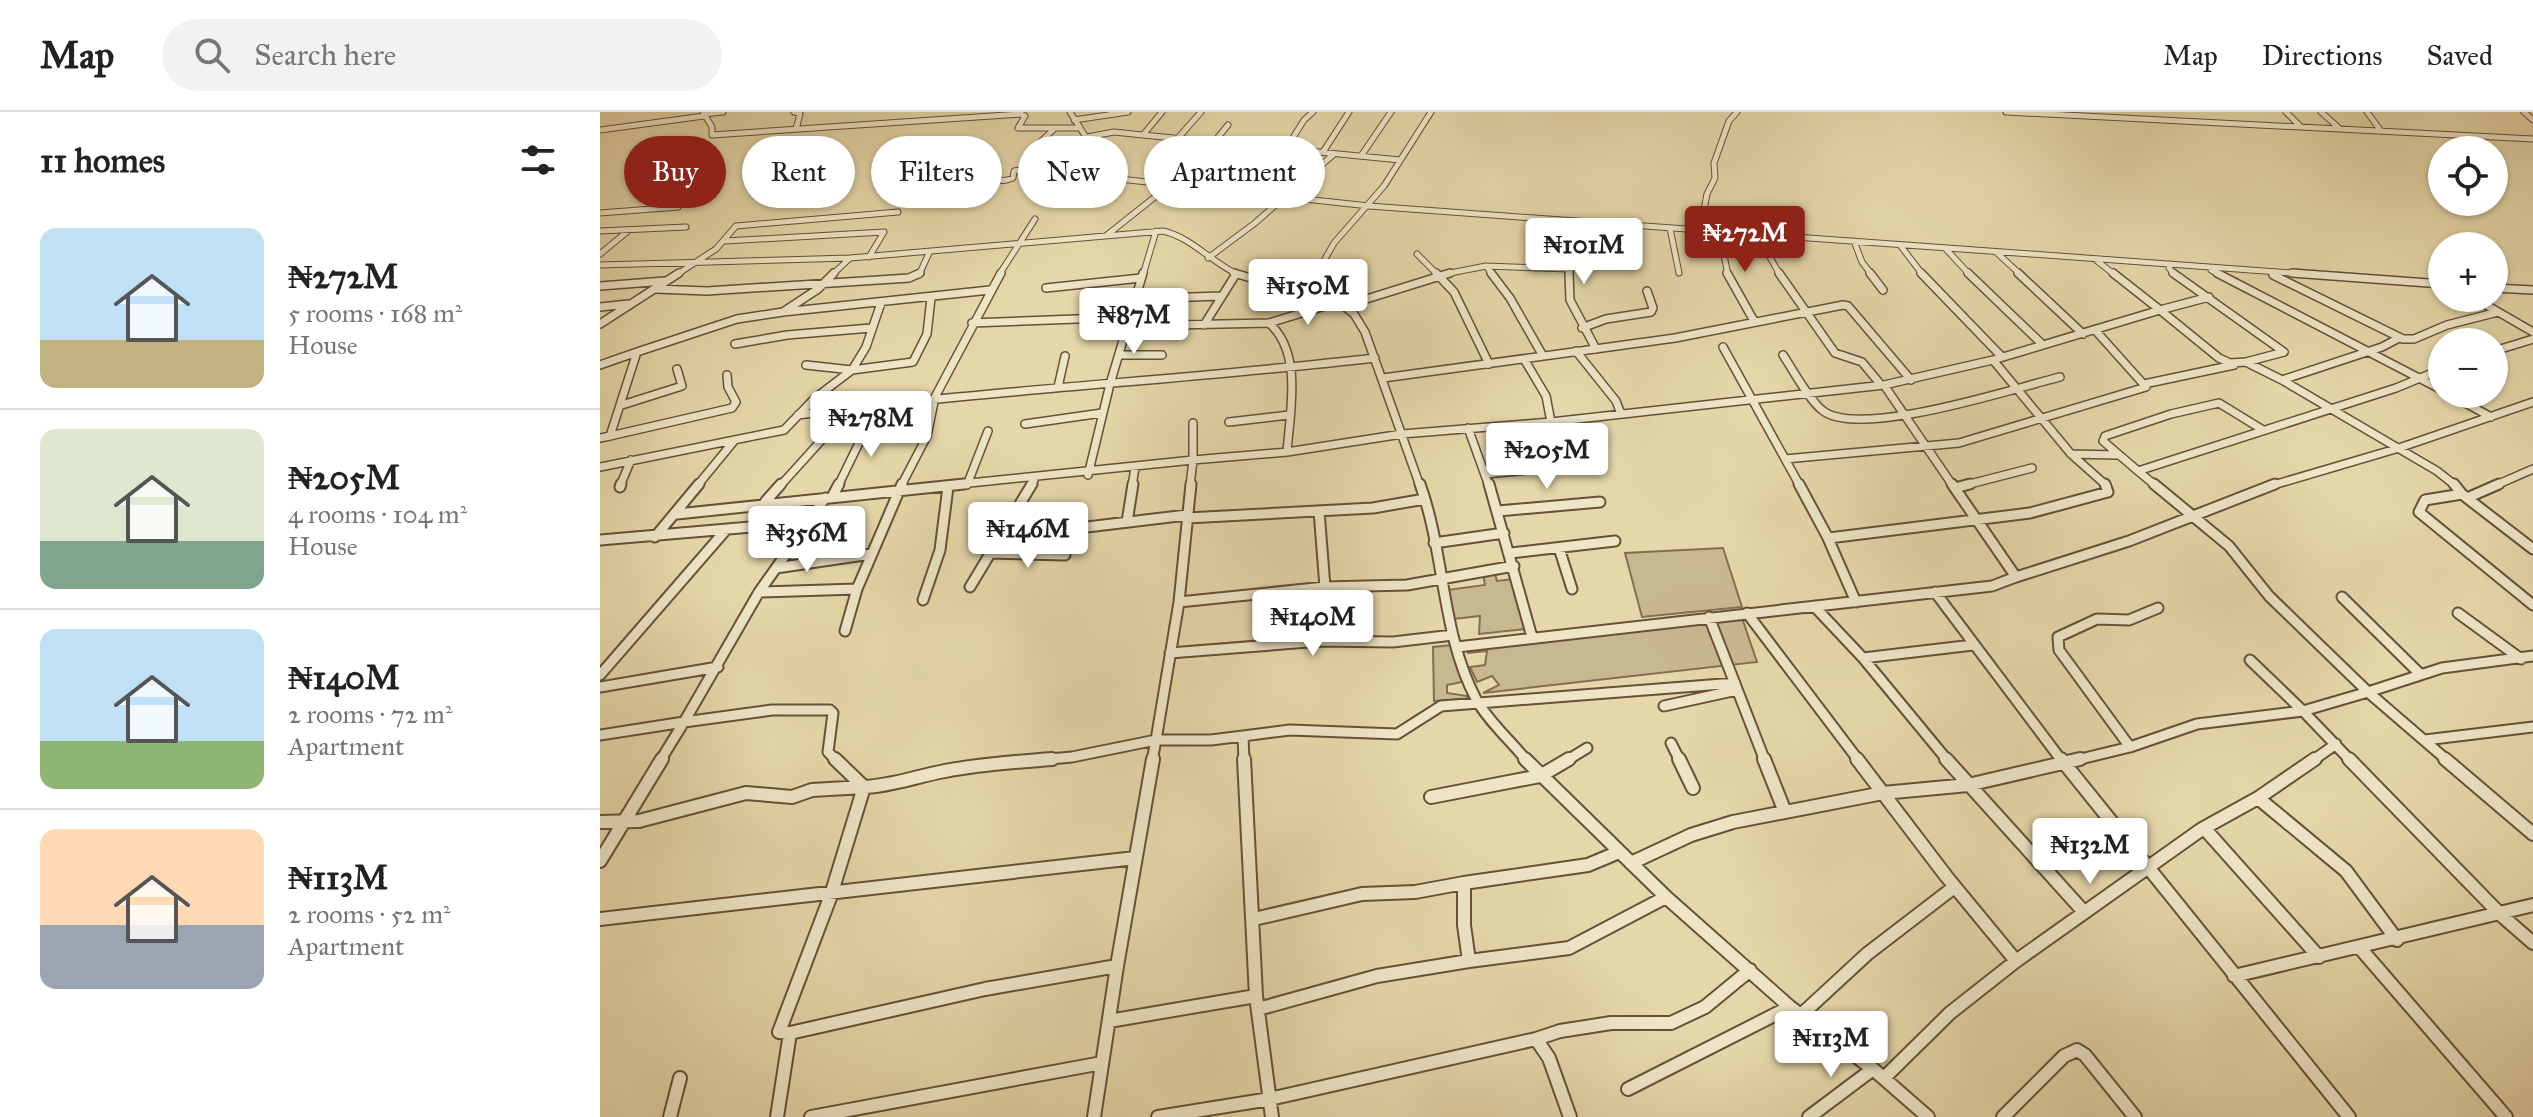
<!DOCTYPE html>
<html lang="en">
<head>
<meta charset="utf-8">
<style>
  body { margin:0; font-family:"IM FELL Great Primer",serif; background:#f2f2f2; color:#222; height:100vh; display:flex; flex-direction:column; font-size:30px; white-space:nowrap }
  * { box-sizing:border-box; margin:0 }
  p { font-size:26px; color:#767676 }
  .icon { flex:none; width:44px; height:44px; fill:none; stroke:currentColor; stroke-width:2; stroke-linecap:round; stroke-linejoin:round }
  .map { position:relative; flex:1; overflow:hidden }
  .sheet { display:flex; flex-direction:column; background:#fff; width:600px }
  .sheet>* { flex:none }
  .banner { position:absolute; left:24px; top:24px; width:760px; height:72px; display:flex; gap:16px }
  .fabs { position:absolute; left:1828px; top:24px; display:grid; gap:16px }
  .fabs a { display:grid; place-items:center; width:80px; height:80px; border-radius:50%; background:#fff; box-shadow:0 2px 6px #0004; font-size:40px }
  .price { position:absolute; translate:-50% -68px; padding:0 18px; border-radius:8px; background:#fff; color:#222; font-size:26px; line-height:52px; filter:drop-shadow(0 2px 4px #0008) }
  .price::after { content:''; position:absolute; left:50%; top:48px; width:24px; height:18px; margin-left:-12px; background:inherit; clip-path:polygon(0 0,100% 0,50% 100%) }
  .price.current { background:#8f2418; color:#fff }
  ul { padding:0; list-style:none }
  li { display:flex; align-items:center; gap:24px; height:200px; padding:0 40px }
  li+li { border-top:2px solid #e0e0e0 }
  li span { display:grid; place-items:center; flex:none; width:224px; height:160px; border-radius:16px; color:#555 }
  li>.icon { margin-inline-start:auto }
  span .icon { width:96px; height:96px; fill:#fffc; stroke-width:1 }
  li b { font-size:34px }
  h2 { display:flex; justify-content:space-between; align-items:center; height:96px; padding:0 40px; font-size:34px }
  .pill { padding:0 28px; border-radius:36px; background:#fff; box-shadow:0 2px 6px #0004; font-size:28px; line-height:72px }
  .pill.current { background:#8f2418; color:#fff }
  header { display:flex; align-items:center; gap:48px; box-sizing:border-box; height:112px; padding:0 40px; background:#fff; border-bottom:2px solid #e0e0e0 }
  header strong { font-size:38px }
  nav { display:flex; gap:44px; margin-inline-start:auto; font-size:28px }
  .search { width:560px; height:72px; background:#f2f2f2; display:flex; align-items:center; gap:20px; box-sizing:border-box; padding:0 28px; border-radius:44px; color:#767676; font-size:30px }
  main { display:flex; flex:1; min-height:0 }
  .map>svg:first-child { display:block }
  .green { fill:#c8b890; stroke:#826e52; stroke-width:2 }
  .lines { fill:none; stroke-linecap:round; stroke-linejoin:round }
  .minor-far3-casing { stroke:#675039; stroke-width:7 }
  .minor-far2-casing { stroke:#675039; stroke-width:10 }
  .minor-far1-casing { stroke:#675039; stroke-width:13 }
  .minor-casing { stroke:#675039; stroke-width:16 }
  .minor-far3 { stroke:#eee5c7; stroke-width:5 }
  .minor-far2 { stroke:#eee5c7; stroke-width:7 }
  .minor-far1 { stroke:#eee5c7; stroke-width:9 }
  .minor { stroke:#eee5c7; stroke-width:12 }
</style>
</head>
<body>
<header>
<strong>Map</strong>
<div class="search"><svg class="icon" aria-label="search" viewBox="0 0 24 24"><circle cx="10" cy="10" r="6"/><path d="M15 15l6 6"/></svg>Search here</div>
<nav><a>Map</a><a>Directions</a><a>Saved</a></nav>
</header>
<main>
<section class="sheet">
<h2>11 homes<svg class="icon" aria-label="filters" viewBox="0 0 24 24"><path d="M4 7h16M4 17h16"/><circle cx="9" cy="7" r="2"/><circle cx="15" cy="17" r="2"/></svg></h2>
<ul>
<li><span style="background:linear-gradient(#bfe0f5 70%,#c2b280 0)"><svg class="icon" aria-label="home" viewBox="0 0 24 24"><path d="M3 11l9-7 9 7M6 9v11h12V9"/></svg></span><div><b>₦272M</b><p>5 rooms · 168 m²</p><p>House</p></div></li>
<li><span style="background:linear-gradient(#dfe7d0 70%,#7fa58c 0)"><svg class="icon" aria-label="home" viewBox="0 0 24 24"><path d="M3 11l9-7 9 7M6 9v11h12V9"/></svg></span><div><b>₦205M</b><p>4 rooms · 104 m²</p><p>House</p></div></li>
<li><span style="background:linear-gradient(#bfe0f5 70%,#8fb573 0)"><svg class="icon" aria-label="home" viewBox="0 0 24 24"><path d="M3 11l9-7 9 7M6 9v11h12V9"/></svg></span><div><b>₦140M</b><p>2 rooms · 72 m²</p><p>Apartment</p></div></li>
<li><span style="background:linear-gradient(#ffd9b3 60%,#9aa5b1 0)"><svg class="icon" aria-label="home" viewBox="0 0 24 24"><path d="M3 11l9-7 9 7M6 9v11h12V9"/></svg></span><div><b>₦113M</b><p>2 rooms · 52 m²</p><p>Apartment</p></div></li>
</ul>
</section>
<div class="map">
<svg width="1933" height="1005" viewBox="0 0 1933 1005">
  <rect width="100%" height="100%" fill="#e5d7a9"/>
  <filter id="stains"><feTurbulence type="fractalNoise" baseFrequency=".0025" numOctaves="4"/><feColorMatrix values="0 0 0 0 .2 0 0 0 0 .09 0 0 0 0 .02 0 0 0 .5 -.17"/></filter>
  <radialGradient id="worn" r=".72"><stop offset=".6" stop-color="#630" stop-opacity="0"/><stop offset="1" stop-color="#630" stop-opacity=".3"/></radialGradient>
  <path class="green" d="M1123 436 1142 495 1042 505 1025 441Z
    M894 459 897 469 913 467 926 517 879 522 880 504 854 507 847 478 885 473 883 462Z
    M1142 506 1157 550 883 581 899 573 892 564 877 570 870 555 885 553 887 539 868 541 867 533Z
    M852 533 862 570 847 573V581L867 584V587L834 589 833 535Z"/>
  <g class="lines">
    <defs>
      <path id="minor-far3" d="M103 0 112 15V23L421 2 425 4 418 16H479
        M194 0 200 2 196 17
        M470 0 503 52 493 64
        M1406 0 1933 27
        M1686 0 1700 14
        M1721 0 1739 16
        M1767 0 1781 19
        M1924 0 1933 8
        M104 2 123 0
        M474 8 528 0
        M0 18 104 4
        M543 23 800 48
        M487 25 514 20 543 23 562 0
        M578 26 601 0
        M615 29 628 13
        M434 36 453 18
        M686 37 704 8 713 0
        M723 40 749 0
        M761 44 791 0
        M323 76 407 68 413 66 414 59 427 57 769 94 1720 163
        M0 101 78 95
        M1070 116 1079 161
        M1100 118 1107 82 1115 66 1114 51 1129 9 1137 0
        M0 119 86 115
        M1119 119 1128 163
        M1157 122 1180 163
        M507 123 624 30
        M126 129 284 120 269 145
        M1254 129 1262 150 1272 163
        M1300 133 1323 163
        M1346 137 1370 163
        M1396 140 1421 163
        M0 142 28 119
        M817 142 838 163
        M250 146 563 119C591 125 612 151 639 163
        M608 146 655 111 734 42
        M1496 148 1515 163
        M1570 152 1569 156 1575 163
        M0 153 250 146 232 163
        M886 154 893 163
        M1611 158 1621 163
        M76 163 116 137 136 114 298 100
        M319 163 329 141
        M399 163 435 107
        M543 163 556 119
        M716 163 734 131 784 74 831 0
        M840 163 886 154 969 157
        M969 163 986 110"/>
      <path id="minor-far2" d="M634 161 678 174 717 175
        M717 161 714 170 754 202 765 220 820 374
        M836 161 854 180 889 252
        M891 161 910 186 943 244
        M969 161 970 188 996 237
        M1127 161 1154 209
        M1179 161 1235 241 1262 250 1281 273
        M1270 161 1283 178
        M1321 161 1402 245
        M1368 161 1443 233
        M1418 161 1483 222
        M1573 161 1684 240 1646 250
        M1617 161 1842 278
        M1692 161 1842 172
        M1673 163 1803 227H1814L1847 213 1898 200
        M0 174 65 169
        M446 176 541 166
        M1894 176 1933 178
        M56 177 107 179 309 166 320 161
        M1609 185 1560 198 1619 246 1630 251 1646 250 1682 268 1837 359 1856 374
        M1874 186 1933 220
        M535 187 621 184
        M744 194 850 161
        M0 195 28 192
        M183 200 390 178
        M372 211 530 205
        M669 211C703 241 690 299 687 340
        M0 212 79 161
        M604 213 636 162
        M528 214 669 211 738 190
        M982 216 1006 207 1051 200 1053 196 1047 179
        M135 232 187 223 271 216
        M1123 235 1200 374
        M976 239 1016 289 1021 302
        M1894 239 1933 227
        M37 240 137 207 183 200 218 177 234 161
        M519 243H562
        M1183 243C1193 258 1209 288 1222 298 1257 328 1415 276 1460 265
        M924 247 946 284 951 310
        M0 253 37 240 10 324 0 326
        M206 253 252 258 313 250 327 222 331 186
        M783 266 1075 226 1243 193 1248 194 1311 268
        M1682 268 1782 235 1799 226
        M1544 272 1634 253
        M1284 273 1353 374
        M458 275 465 244
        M1849 282 1891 305
        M22 293 82 274 77 257
        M198 303C390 278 583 268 775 246
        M629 310 689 303
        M425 312 502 301
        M868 316 889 374
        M1663 318 1619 291 1571 302 1505 324 1503 329 1538 359 1796 276 1842 257
        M10 324 132 296 136 290 128 275 127 263
        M1471 342 1517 343
        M1185 347 1359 331 1546 275 1495 218
        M0 355 184 318 215 286 252 258 266 235 281 191
        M1538 359 1556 374
        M886 362 979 353
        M488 363 510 272 543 161
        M367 373 388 319
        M20 374 31 348
        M97 374 134 329
        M180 374 228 321 239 298
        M238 374 278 292
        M301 374 327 324 335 285 401 161
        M341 374 593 348V311
        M431 374 434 368
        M532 374 535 356
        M590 374 593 348 687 340 802 322 951 310 1284 273 1393 248
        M1362 374 1432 356
        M1507 374 1471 342 1393 248 1560 198 1513 161
        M1670 374 1799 336 1933 290
        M1894 374 1933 357"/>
      <path id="minor-far1" d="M820 372C845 441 841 521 876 587 888 609 911 629 927 649
        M889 372 932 525
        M1199 372 1227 424 1256 490
        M1554 372 1629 434 1669 484 1768 580 1703 599 1751 649
        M1854 372 1862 382
        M1899 372 1867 386 1933 437
        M20 375 21 372
        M1355 376 1370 372
        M232 385 239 372
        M1867 386 1862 382 1825 388 1819 400 1933 493
        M165 390 181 372
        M719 399 725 475
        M898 399 1000 390
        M77 402 364 372
        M587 406 773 396 825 387
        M527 410 533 372
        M487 415 587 403
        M55 425 99 372
        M1229 426 1430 401 1508 380 1505 372
        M0 428 209 410 225 386
        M834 431 904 421
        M959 436 972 477
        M391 441 465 443
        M911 441 1015 429
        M176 456 271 442
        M1416 465 1529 429 1675 372
        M370 475 432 372
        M159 480 257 477
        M1335 480 1462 649
        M1742 485 1820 562
        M323 488 340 438 348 375
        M579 490 725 475 807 473 914 454
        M1214 494 1263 546 1348 649
        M1147 501 1259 649
        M1858 501 1921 547
        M1109 505 1165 649
        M245 519 257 477 302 372
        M857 535 1392 474 1416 465 1352 372
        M570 541 721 529 793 530 853 523
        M1263 546 1373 533
        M0 563 125 419
        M0 575 118 555
        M1064 594 1137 578
        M0 623 84 610 159 480 209 410
        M643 624 690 618 797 622 841 594 1135 571
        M1825 628 1933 615
        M1071 631 1080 649
        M1530 635 1459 538 1458 525 1497 507 1529 508 1558 496
        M60 649 84 610 172 598H230L233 601 228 640 237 649
        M427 649 472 645 556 628 579 490 591 372
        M552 649 556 628H611L643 624 644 649
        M966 649 987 636
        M1472 649 1530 635 1597 612 1703 599 1650 548
        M1712 649 1736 632
        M1848 649 1768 580 1842 556 1933 544"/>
      <path id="minor" d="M235 647 264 675
        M452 647C416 650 380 652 345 659 317 664 292 674 264 675L231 783 179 920 190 921 385 877 517 854 494 1005
        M644 647 656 884 672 1005
        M925 647 1066 785 1190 895 1273 957 1328 1005
        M1079 647 1093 676
        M1164 647 1185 700
        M1257 647 1346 764 1416 849
        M1346 647 1484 800
        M1461 647 1749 1005
        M1749 647 1901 803 1933 831
        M1845 647 1933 722
        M831 685 940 664 969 647
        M1658 686 1746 759 1797 828
        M0 710 39 709 146 681 192 685 212 678 264 675
        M1604 716 1719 845
        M0 749 62 647
        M1031 751 1091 723 1133 710 1283 681 1368 673 1480 647
        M0 807 535 746
        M654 807 762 782 815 780 864 771
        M1760 836 1906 1005
        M869 849 969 836 1066 785
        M517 854 553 647
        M1634 864 1933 793
        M658 897 777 864 869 849 864 813V771L988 753 1019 740
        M1201 903 1267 842 1353 776
        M509 909 656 884
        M936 927 960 919 1011 911H1071L1105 895 1150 858
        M1284 966 1350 901 1416 849 1602 717 1658 686 1715 647
        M1028 977 1190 895
        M70 1005 80 966
        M177 1005 190 921
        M211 1005 502 951
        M558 1005 670 987 936 927 949 946 970 1005
        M1209 1005 1273 957
        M1403 1005 1464 944 1477 938 1485 943 1535 1005"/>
    </defs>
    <use href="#minor-far3" class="minor-far3-casing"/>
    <use href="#minor-far2" class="minor-far2-casing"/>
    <use href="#minor-far1" class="minor-far1-casing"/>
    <use href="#minor" class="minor-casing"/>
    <use href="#minor-far3" class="minor-far3"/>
    <use href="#minor-far2" class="minor-far2"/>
    <use href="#minor-far1" class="minor-far1"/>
    <use href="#minor" class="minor"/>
  </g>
  <rect width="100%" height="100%" filter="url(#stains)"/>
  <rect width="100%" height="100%" fill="url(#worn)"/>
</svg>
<div class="fabs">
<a><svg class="icon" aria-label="locate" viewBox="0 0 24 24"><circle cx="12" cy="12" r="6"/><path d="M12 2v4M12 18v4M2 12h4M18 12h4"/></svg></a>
<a>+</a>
<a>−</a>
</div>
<b class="price current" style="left:1145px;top:162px">₦272M</b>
<b class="price" style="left:984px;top:174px">₦101M</b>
<b class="price" style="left:708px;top:215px">₦150M</b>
<b class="price" style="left:534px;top:244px">₦87M</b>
<b class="price" style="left:271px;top:347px">₦278M</b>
<b class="price" style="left:947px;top:379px">₦205M</b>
<b class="price" style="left:428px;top:458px">₦146M</b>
<b class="price" style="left:207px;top:462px">₦356M</b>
<b class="price" style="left:713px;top:546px">₦140M</b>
<b class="price" style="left:1490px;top:774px">₦132M</b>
<b class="price" style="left:1231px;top:967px">₦113M</b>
<div class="banner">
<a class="pill current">Buy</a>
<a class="pill">Rent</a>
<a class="pill">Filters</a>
<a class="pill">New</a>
<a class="pill">Apartment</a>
</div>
</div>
</main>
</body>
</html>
